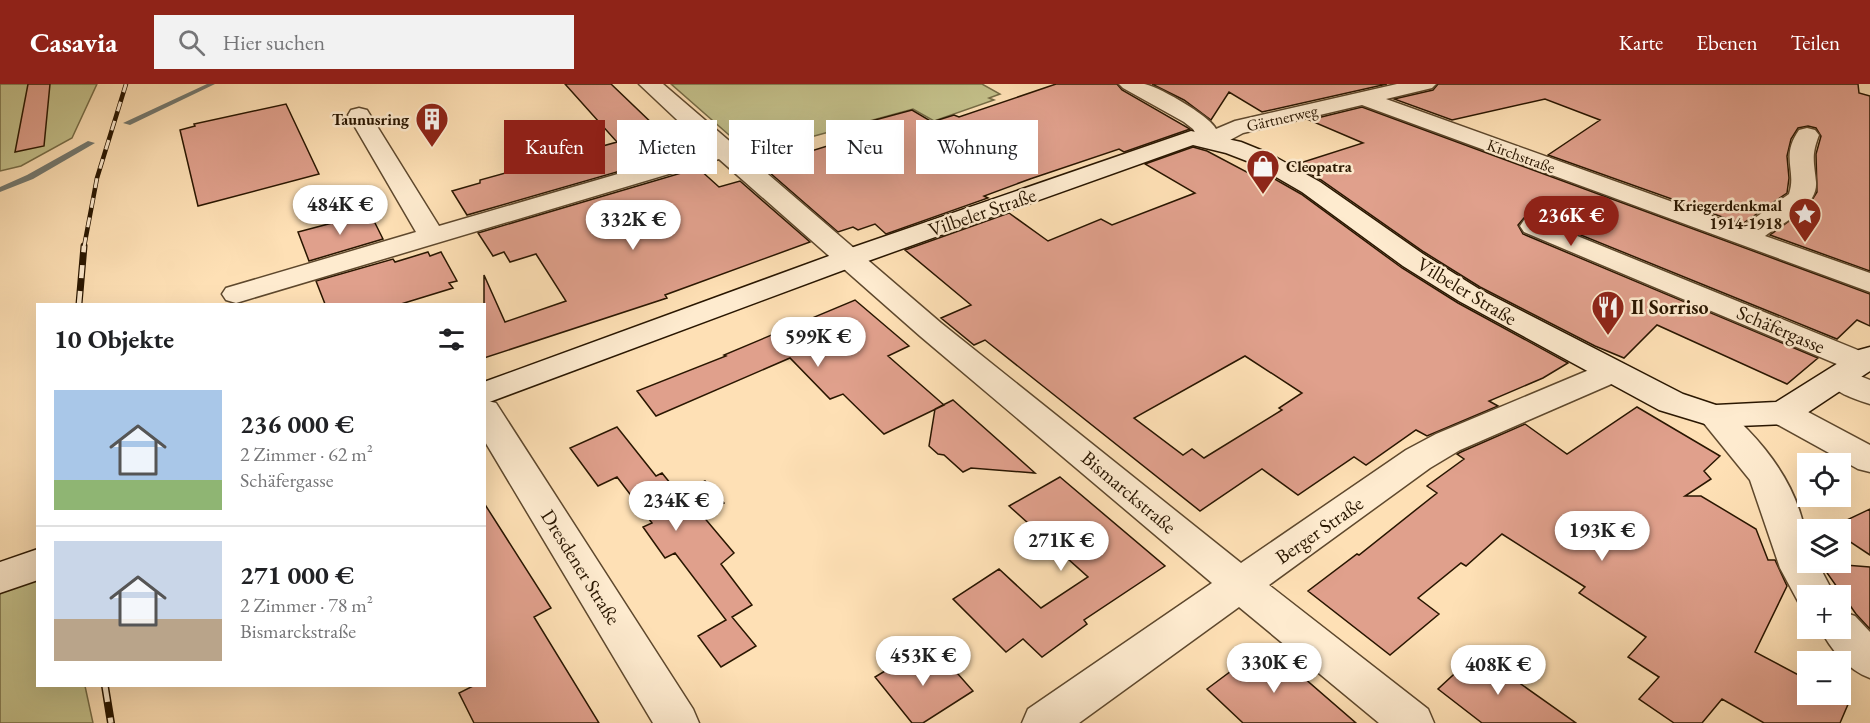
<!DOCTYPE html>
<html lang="de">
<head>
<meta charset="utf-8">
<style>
  body { margin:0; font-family:"EB Garamond",serif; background:#f2f2f2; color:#202124; height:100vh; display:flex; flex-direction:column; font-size:22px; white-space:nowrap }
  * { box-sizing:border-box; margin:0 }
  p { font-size:20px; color:#757577 }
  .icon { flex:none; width:33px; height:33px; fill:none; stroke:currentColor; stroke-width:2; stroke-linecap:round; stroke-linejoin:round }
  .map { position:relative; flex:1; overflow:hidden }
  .side { position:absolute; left:36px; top:219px; width:450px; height:384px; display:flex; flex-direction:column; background:#fff; border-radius:0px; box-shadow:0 6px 24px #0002 }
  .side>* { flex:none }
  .top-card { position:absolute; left:504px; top:36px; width:570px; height:54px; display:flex; gap:12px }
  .tools { position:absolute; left:1797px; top:369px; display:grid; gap:12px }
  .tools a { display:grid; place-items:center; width:54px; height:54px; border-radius:0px; background:#fff; box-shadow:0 6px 24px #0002; font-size:30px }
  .price { position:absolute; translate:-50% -51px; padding:0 14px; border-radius:21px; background:#fff; color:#222; font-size:20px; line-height:39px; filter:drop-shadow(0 2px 3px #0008) }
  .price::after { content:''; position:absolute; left:50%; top:36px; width:18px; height:14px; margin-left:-9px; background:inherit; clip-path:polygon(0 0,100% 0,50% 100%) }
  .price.on { background:#8f2418; color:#fff }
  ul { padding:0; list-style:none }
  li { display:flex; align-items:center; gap:18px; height:150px; padding:0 18px }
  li+li { border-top:2px solid #e0e0e0 }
  li span { display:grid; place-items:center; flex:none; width:168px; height:120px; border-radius:0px; color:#555 }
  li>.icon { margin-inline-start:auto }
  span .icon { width:72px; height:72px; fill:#fffc; stroke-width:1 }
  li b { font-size:26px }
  h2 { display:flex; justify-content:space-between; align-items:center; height:72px; padding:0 18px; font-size:26px }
  .pill { padding:0 21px; border-radius:0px; background:#fff; box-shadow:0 6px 24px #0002; font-size:21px; line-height:54px }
  .pill.on { background:#8f2418; color:#fff }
  header { display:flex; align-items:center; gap:36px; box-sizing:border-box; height:84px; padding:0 30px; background:#8f2418; color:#fff }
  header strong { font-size:28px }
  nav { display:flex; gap:33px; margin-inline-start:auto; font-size:21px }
  .search { width:420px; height:54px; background:#f2f2f2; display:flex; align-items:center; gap:15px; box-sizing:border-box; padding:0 21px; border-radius:0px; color:#757577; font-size:22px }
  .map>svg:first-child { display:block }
  .green { fill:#c4c18b; stroke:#766c46; stroke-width:1.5 }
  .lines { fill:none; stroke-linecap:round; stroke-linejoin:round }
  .stream { fill:#73786f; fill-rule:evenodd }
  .building { fill:#e0a08c; stroke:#291600; stroke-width:1.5; fill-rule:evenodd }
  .street-casing { stroke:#5e482d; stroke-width:3 }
  .secondary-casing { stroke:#291600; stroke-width:3 }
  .street { fill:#feebcf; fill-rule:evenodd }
  .secondary { fill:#feebcf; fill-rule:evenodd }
  .rail-far2-casing { stroke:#291600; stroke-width:4.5 }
  .rail-far1-casing { stroke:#291600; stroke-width:7 }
  .rail-casing { stroke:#291600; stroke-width:8 }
  .rail-far2 { stroke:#feebcf; stroke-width:3; stroke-dasharray:10; stroke-linecap:butt }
  .rail-far1 { stroke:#feebcf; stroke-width:4.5; stroke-dasharray:13; stroke-linecap:butt }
  .rail { stroke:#feebcf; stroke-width:5; stroke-dasharray:16; stroke-linecap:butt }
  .labels { text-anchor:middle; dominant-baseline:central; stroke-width:5; stroke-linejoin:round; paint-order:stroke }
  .far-street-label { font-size:16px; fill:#291600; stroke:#feebcf }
  .far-poi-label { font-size:16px; font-weight:bold; fill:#291600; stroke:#feebcf; text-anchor:end }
  .street-label { font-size:20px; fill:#291600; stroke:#feebcf }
  .poi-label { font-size:20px; font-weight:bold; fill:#291600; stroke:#feebcf; text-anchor:start }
</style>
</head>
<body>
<header>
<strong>Casavia</strong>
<div class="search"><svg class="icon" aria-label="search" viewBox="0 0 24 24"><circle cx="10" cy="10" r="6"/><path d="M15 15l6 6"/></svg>Hier suchen</div>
<nav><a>Karte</a><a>Ebenen</a><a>Teilen</a></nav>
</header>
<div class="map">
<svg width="1870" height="639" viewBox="0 0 1870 639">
  <rect width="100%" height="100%" fill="#fee0b5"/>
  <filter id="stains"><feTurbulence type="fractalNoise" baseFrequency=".00333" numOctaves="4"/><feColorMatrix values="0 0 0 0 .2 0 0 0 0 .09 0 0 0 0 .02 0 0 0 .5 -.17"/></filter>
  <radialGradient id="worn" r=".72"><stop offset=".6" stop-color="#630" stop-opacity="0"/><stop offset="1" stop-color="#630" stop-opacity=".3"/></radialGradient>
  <path class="green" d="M0 0H97L72 54 21 82 0 87Z
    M671 0H982L1000 10 989 14 994 16 934 37 913 25 807 54 745 65Z
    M37 495 38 602H85L93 639H0V509Z"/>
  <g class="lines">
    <path class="stream" d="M207 0H215L130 41 123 39Z
      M88 57 95 59 33 95 0 108V103L27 91Z"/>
  </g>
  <path class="building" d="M28 0H50L44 62 15 68Z
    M565 0H611L683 69 467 131 452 107 480 99V96L617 58Z
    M1056 0H1117L1122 6 1190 45 1124 68 1119 65 1030 95 984 112 988 114 886 150 875 140 858 146 853 143 838 148 769 88 779 85 772 79 834 60 831 59 869 46 860 40 912 26 932 38 954 31 959 33Z
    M1152 0H1387L1262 28 1229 8 1211 36 1184 16Z
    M1438 0H1858L1859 9 1870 12V187L1770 151 1807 124 1817 108 1816 70 1821 52 1816 44 1808 42 1798 44 1791 55 1787 72 1789 94 1787 109 1742 140 1548 71 1600 36 1545 15 1452 36 1394 15 1433 6Z
    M286 20 319 90 198 122 180 46 195 42 194 40Z
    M1362 23 1870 210V242L1857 236 1837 255 1534 132 1524 134 1518 141 1523 150 1818 274 1787 300 1657 241 1624 274 1595 262 1480 203 1424 168 1321 96 1294 81 1363 59 1309 36Z
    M1193 63 1207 67 1256 93 1266 90 1301 110 1402 184 1458 219 1568 279 1543 294 1489 317 1498 322 1427 352 1416 346 1366 381 1354 373 1298 411 1262 385 1200 427 985 256 974 261 941 234 971 221 905 166 1009 129 1048 157 1101 135 1112 141 1195 109 1145 80ZM1245 272 1302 309 1279 324 1282 326 1204 374 1192 365 1183 371 1134 334Z
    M698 84 719 103 740 97 810 158 665 211 667 214 484 274V191L505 238 566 217 536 170 510 178 504 168 493 172 478 149Z
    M370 129 383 155 309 177 298 148Z
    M428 168 430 172 441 168 457 197 449 199 453 204 401 220H325L316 197 393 175 395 178Z
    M855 216 909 262 888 272 944 321 884 350 843 310 830 315 790 274 656 332 637 307 726 272 724 271Z
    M953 316 1035 389 971 384 963 388 944 371 938 370 929 362 935 325Z
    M1637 323 1720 372 1704 387 1711 395 1685 412H1701L1756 445 1768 476H1775L1787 502 1755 568 1808 596V610H1834L1849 618 1840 639H1764L1722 615 1702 639H1674L1639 615 1659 593 1628 573 1646 553 1579 509 1585 503 1502 450 1466 482 1461 479 1418 514 1439 530 1390 571 1308 507 1357 470 1359 471 1437 409 1427 402 1464 375 1457 370 1461 368 1525 340 1567 370Z
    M617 343 656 392 662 389 679 410 705 397 724 419 702 431 734 469 721 480 752 521 732 533 756 562 721 583 698 552 726 536 675 469 665 474 643 443 652 439 617 393 598 402 570 364Z
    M1060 393 1165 482 1084 536 1087 540 1042 573 1023 555 1006 568 953 515 999 485 1041 524 1088 493 1009 422Z
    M484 419 551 524 534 533 599 639H474L459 609 473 602H484Z
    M1870 425V471L1840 451V446L1830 444Z
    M1820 479 1870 483V545L1856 530Z
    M1266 561 1356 639H1243L1207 605Z
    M923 564 942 586 950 581 973 607 923 639H912L875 593Z
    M1477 569 1576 639H1482L1438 605Z"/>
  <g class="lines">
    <defs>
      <path id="street" d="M639 0H663L941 239 1241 479 1406 366 1436 350 1601 281 1612 278 1623 281 1628 288 1623 295 1460 366 1430 384 1269 501 1428 625 1434 639H1379L1239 523 1079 639H1022L1028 625 1212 499 920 252 719 75 246 216 236 219 226 216 222 210 226 204 416 148 348 31 351 26 359 24 367 26 439 142 707 64Z
        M1119 0C1127 0 1136 0 1144 0 1158 2 1210 32 1216 45L1235 37 1397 0H1436L1432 4 1386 15 1742 143 1789 110C1797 86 1780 73 1799 46L1807 44 1815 46 1819 51C1811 72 1814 77 1816 98 1818 123 1782 139 1765 152L1870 189V208L1362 21 1243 49 1219 62 1211 64 1203 62 1193 45 1184 38 1123 4Z
        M1533 134 1870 271V287L1862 289 1851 286 1524 148 1520 142 1524 136Z
        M1840 284 1870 296V320C1854 315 1833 308 1824 294L1829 287Z
        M484 316 496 319 693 625 699 639H653L484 356Z
        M1783 318 1795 321 1870 361V388L1858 385 1771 337 1766 329 1771 321Z
        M1715 321C1730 325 1737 335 1748 346 1783 382 1808 427 1808 478H1817L1835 512H1808V526L1801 523 1780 484 1750 396 1698 332 1703 324Z
        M1840 527 1855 532 1870 548V594C1848 586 1830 565 1820 544H1840Z"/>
      <path id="secondary" d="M1191 47 1241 58 1268 69 1320 98 1423 170 1479 205 1683 310 1716 321 1776 318 1859 266 1870 263V287L1795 337 1783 340 1715 343 1659 326 1459 217 1403 182 1302 108 1252 79 1226 69 1193 61 868 177 484 320V298L848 165Z
        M38 465V496L0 509V478Z"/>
    </defs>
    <use href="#street" class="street-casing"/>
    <use href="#secondary" class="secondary-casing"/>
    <use href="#street" class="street"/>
    <use href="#secondary" class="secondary"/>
    <defs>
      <path id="rail-far2" d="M84 163 97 94 126 0"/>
      <path id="rail-far1" d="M79 220 84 162"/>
      <path id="rail" d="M105 602 111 639"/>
    </defs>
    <use href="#rail-far2" class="rail-far2-casing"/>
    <use href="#rail-far1" class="rail-far1-casing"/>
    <use href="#rail" class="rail-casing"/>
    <use href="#rail-far2" class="rail-far2"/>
    <use href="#rail-far1" class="rail-far1"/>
    <use href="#rail" class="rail"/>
  </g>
  <defs>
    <symbol id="building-pin" viewBox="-11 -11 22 30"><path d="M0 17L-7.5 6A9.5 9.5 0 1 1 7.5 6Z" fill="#8f2418" stroke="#feebcf"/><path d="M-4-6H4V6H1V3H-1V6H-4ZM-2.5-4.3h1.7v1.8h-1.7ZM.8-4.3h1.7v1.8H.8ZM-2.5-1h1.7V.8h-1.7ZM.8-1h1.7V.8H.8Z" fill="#fff"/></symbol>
    <symbol id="shop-pin" viewBox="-11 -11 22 30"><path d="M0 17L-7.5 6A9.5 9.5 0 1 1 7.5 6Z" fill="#8f2418" stroke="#feebcf"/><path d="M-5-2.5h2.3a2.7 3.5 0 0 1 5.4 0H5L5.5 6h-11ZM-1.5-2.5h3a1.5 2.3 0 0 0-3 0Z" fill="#fff"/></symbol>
    <symbol id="sight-pin" viewBox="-11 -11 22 30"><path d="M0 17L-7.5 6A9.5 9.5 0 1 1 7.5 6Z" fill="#8f2418" stroke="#feebcf"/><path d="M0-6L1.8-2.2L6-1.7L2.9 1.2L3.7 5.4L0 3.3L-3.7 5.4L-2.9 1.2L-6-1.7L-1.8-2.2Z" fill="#fff"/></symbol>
    <symbol id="restaurant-pin" viewBox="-11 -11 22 30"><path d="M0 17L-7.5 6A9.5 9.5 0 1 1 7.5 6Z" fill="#8f2418" stroke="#feebcf"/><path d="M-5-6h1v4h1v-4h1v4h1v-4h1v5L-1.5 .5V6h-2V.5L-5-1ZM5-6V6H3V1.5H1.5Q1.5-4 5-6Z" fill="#fff"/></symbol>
  </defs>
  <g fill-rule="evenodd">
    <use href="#building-pin" x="413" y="16" width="38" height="52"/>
    <use href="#shop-pin" x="1244" y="63" width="38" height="52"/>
    <use href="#sight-pin" x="1786" y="111" width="38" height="52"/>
    <use href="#restaurant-pin" x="1589" y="204" width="38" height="52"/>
  </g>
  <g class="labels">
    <g class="far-street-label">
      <text transform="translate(1282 34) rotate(-13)">Gärtnerweg</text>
      <text transform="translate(1521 72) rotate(20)">Kirchstraße</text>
    </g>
    <g class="far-poi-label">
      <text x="409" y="35">Taunusring</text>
      <text x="1286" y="82" text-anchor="start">Cleopatra</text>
      <text x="1782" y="121">Kriegerdenkmal<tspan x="1782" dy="18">1914-1918</tspan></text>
    </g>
    <g class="street-label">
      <text transform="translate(982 128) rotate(-19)">Vilbeler Straße</text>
      <text transform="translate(1467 207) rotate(31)">Vilbeler Straße</text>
      <text transform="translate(1781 245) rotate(23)">Schäfergasse</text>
      <text transform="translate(1129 408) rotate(40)">Bismarckstraße</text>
      <text transform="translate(1319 446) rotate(-35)">Berger Straße</text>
      <text transform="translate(581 483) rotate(58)">Dresdener Straße</text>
    </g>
    <g class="poi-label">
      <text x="1631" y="223">Il Sorriso</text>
    </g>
  </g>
  <rect width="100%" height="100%" filter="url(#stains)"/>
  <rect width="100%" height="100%" fill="url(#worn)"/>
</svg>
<div class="tools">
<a><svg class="icon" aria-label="locate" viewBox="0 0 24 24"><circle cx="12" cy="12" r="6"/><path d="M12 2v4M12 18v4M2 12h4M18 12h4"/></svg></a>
<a><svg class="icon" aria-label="layers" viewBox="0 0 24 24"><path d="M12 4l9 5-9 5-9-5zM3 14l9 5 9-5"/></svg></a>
<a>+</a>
<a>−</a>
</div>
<b class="price" style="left:340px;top:152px">484K €</b>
<b class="price on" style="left:1571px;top:163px">236K €</b>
<b class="price" style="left:633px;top:167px">332K €</b>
<b class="price" style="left:818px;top:284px">599K €</b>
<b class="price" style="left:676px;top:448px">234K €</b>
<b class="price" style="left:1602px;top:478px">193K €</b>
<b class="price" style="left:1061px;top:488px">271K €</b>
<b class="price" style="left:923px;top:603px">453K €</b>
<b class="price" style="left:1274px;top:610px">330K €</b>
<b class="price" style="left:1498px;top:612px">408K €</b>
<div class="top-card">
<a class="pill on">Kaufen</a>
<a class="pill">Mieten</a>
<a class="pill">Filter</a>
<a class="pill">Neu</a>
<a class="pill">Wohnung</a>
</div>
<section class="side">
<h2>10 Objekte<svg class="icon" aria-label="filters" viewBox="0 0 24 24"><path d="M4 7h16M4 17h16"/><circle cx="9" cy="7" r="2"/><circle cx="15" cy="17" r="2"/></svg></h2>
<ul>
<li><span style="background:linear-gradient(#a9c7e8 75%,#8fb573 0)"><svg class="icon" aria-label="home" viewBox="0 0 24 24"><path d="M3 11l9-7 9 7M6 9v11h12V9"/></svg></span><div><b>236 000 €</b><p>2 Zimmer · 62 m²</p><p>Schäfergasse</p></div></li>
<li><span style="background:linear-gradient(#c9d6e8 65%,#b9a48a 0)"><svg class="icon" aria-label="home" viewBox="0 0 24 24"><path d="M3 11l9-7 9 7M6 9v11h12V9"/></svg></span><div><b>271 000 €</b><p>2 Zimmer · 78 m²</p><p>Bismarckstraße</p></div></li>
</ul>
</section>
</div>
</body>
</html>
